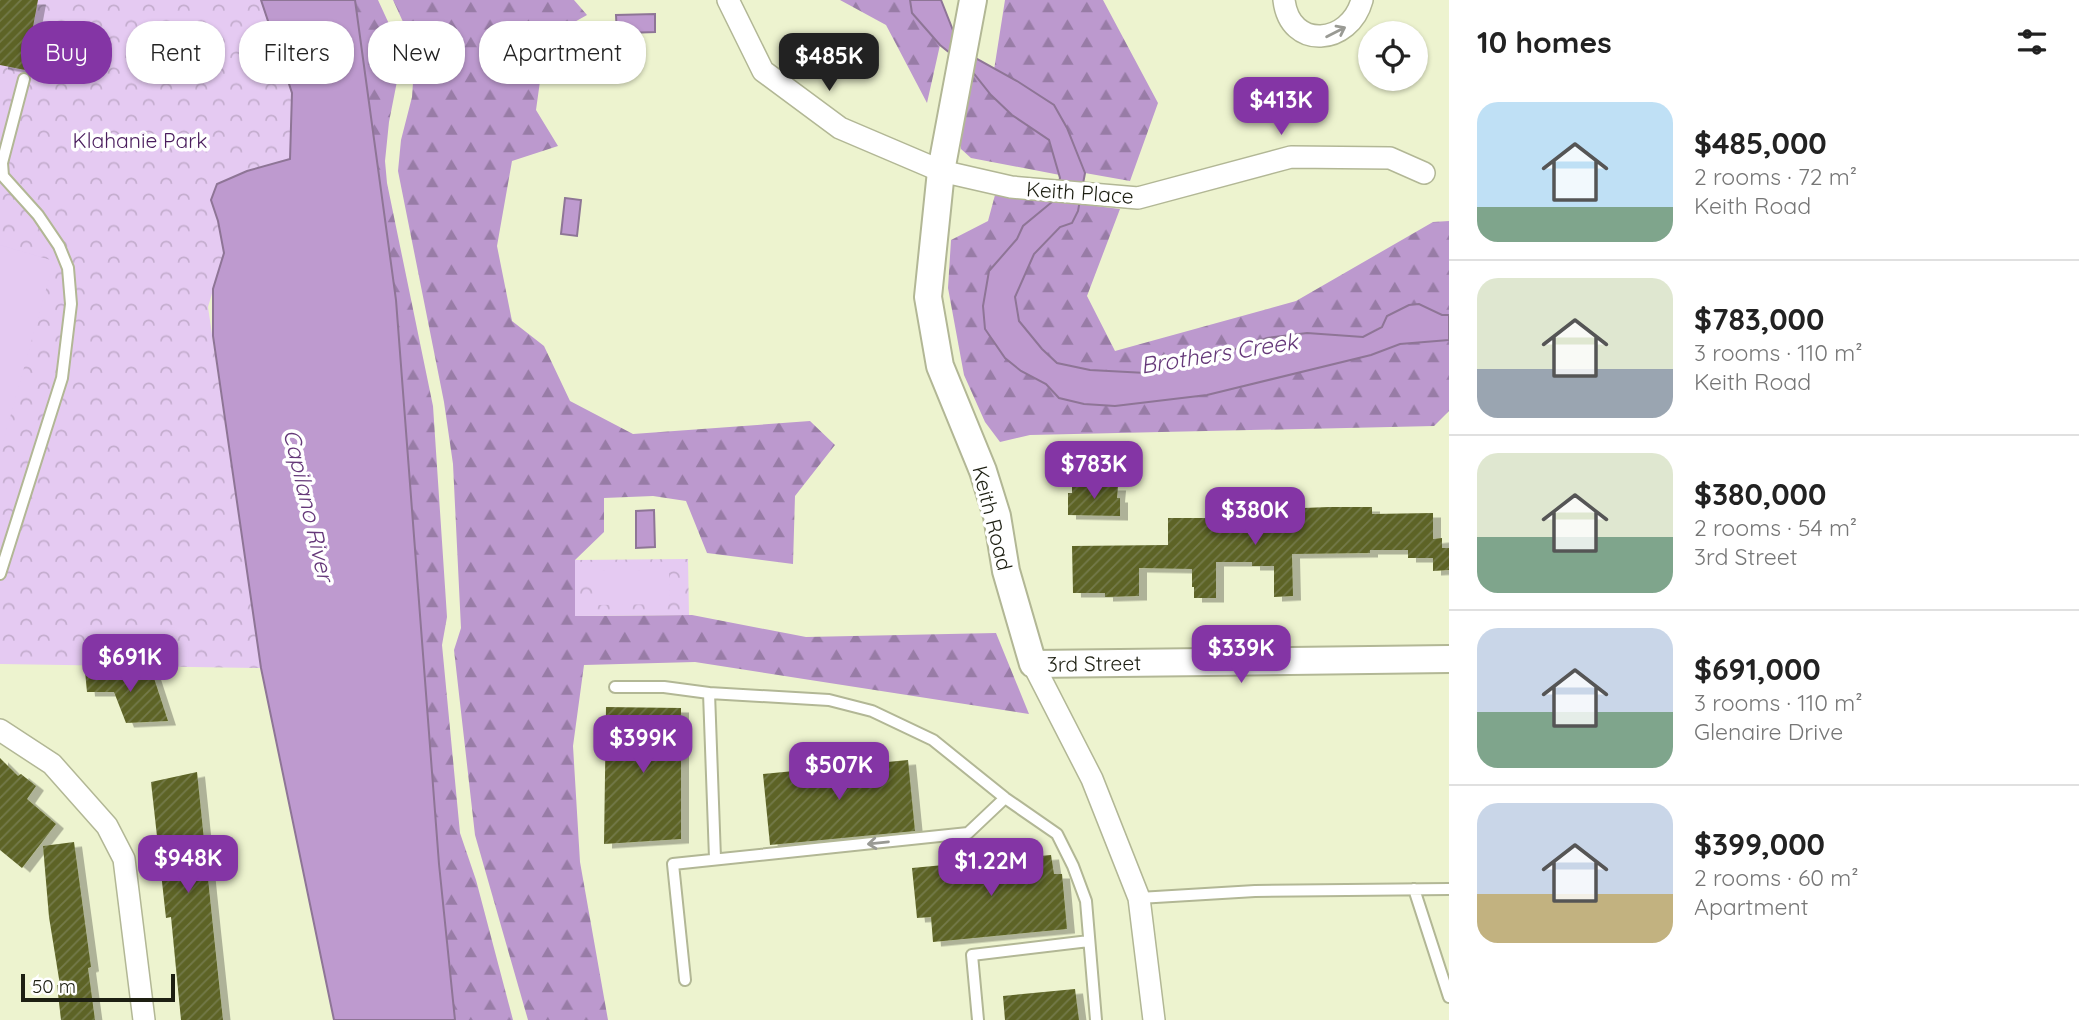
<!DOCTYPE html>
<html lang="en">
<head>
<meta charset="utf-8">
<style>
  body { margin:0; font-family:Quicksand,sans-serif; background:#f2f2f2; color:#222; height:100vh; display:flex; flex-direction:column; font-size:26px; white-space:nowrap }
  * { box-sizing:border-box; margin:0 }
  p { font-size:23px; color:#767676 }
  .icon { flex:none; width:38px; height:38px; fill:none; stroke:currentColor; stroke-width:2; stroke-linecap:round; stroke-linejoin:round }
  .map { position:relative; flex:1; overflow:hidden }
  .panel { display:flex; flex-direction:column; background:#fff; width:630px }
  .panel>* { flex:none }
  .guide { position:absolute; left:21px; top:21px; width:665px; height:63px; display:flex; gap:14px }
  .tools { position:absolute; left:1358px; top:21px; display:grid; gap:14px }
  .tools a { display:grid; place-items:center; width:70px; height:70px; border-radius:50%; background:#fff; box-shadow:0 2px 5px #0004; font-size:35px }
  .scale { position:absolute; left:21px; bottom:18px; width:154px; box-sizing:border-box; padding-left:7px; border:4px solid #1d1f12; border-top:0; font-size:19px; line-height:24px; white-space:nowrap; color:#1d1f12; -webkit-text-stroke:5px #fff; paint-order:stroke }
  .price { position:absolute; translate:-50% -60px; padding:0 16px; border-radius:14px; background:#8435a5; color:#fff; font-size:23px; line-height:46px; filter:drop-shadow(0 2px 4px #0008) }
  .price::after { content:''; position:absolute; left:50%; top:42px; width:21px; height:16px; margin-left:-10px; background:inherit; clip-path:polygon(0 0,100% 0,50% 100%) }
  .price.current { background:#222; color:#fff }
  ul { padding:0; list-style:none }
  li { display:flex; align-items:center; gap:21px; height:175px; padding:0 28px }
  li+li { border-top:2px solid #e0e0e0 }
  li span { display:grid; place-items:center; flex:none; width:196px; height:140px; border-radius:21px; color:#555 }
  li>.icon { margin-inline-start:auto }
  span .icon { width:84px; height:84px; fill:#fffc; stroke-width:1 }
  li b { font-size:30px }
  h2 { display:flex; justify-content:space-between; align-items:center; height:84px; padding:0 28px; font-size:30px }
  .tag { padding:0 24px; border-radius:28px; background:#fff; box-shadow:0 2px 5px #0004; font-size:24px; line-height:63px }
  .tag.current { background:#8435a5; color:#fff }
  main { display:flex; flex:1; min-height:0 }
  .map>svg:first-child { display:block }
  .forest { fill:url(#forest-firs) }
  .park { fill:url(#park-crowns) }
  .garden { fill:#e5caf2 }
  .water { fill:#be9acf; stroke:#8e7596; stroke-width:2 }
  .building { fill:url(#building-hatch); filter:url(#shadow) }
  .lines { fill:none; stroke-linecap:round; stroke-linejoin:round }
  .service-casing { stroke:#b2b795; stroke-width:14 }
  .minor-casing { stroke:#b2b795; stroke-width:24 }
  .tertiary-casing { stroke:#b2b795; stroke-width:30 }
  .service { stroke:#fff; stroke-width:10 }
  .minor { stroke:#fff; stroke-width:21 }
  .tertiary { stroke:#fff; stroke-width:26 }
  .oneway { stroke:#999a94 }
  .labels { text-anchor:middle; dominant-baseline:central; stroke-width:7; stroke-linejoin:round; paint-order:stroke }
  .park-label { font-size:21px; fill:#4a1d5d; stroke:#fff }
  .street-label { font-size:21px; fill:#1d1f12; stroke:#fff }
  .water-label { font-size:23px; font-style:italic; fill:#653879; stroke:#fff }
</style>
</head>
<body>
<main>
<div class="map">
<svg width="1449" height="1020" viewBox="0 0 1449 1020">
  <defs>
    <pattern id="forest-firs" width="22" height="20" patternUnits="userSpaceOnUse" patternTransform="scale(1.75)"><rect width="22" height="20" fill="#bc99ce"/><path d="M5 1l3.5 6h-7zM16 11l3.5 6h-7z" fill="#987ca6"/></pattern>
    <pattern id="park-crowns" width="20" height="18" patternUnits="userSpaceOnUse" patternTransform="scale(1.75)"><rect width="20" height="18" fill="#e5caf2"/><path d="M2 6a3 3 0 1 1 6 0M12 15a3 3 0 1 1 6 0" fill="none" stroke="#c4adce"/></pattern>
    <pattern id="building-hatch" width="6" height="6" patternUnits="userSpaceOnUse" patternTransform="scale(1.75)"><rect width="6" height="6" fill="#5d6426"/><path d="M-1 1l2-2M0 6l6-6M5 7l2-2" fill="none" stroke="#747a4a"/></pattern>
    <filter id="shadow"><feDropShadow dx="8" dy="4.5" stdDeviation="0" flood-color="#0004"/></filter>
  </defs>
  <rect width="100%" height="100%" fill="#edf3cf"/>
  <path class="forest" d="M355 0H378L396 39 400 66 389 122 385 161 387 183 433 406 447 617 442 645 460 833 476 880 513 1020H455L439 864 396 300Z
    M393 0H574L587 15 546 38 536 110 558 146 512 161 497 246 512 321 544 346 570 401 633 434 810 421 835 445 795 496 793 564 707 553 686 501 653 496 604 498V532L575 560V616L692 615 806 637 996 633 1029 714 695 662 584 665 573 746 580 862 608 1020H528L475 835 454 650 461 628 453 464 444 402 398 171 401 140 412 97 414 68 409 35Z
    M840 0H910L912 14 940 45 927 103 886 25Z
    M1005 0H1103L1158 103 1130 181 1085 173 1067 128 994 70Z
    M974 73 991 95 1012 115 1049 140 1060 175 971 158 961 149 960 137Z
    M995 195 1052 202 1023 226 1017 239 989 271 983 306 985 329 1021 371 1046 384 1059 398 1207 395 1371 355 1400 344 1449 340V411L1434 426 1030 435 1000 442 985 422 964 375 948 288 951 240 988 221Z
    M1080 204 1120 209 1087 296 1115 351 1296 301 1433 222 1449 221V315H1443L1419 304 1363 337 1307 333 1267 338 1204 360 1177 364 1146 373 1090 370 1057 363 1042 349 1019 321 1015 297 1034 254 1060 227 1078 211Z"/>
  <path class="park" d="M0 0H261L292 93 290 159 224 253 208 307 261 668 0 664Z
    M688 559 689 615 575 616V560Z"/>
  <path class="garden" d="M0 245 54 261 0 453Z
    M596 571H669L670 604 596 605Z"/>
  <path class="water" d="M261 0H355L396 300 439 864 455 1020H334L261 668 213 336V289L224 253 218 221 211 200 217 184 247 171 290 159 292 93Z
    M910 0H941L956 38 977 59 1017 81 1054 105 1067 128 1085 173 1078 211 1072 223 1060 227 1034 254 1015 297 1019 321 1042 349 1057 363 1090 370 1146 373 1180 364 1204 360 1267 338 1307 333 1363 337 1382 327 1387 316 1409 305 1419 304 1442 315H1449V340L1400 344 1371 355 1207 395 1115 406 1084 404 1059 398 1046 384 1021 371 1005 358 985 329 983 306 989 271 1017 239 1023 226 1052 202 1060 178 1049 140 1012 115 991 95 971 70 940 45 912 13Z
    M655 14V32L626 33 623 36H617L616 15Z
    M565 198 581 200 577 236 561 234Z
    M654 510 655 547 636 548V511Z"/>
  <path class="building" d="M0 0H38L25 70 0 65Z
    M1072 486H1118L1117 498H1120V516L1068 515V493H1072Z
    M1329 507H1372V514L1433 513V539L1442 538V548H1449V570L1433 571V558H1408V550H1370V553L1292 554 1293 596 1274 597V566H1252V562H1216V598H1194V587H1192V569L1139 568V596L1105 597V593H1073L1072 546 1168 545V518H1236V515H1303V508Z
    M85 671 152 672 168 721 126 723 114 692H87Z
    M606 707 681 708V839L604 844Z
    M0 758 18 776 21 774 36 786 27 799 56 824 22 868 0 850Z
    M908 760 915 831 770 845 763 774Z
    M197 772 213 927 223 1020H181L171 917 166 918 151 782Z
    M74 842 91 967 88 968 95 1020H61L57 985H60L49 917 43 846Z
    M1051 855 1054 874H1062L1067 929 933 942 931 917 917 918 912 868Z
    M1075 989 1079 1020H1005L1003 996Z"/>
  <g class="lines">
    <defs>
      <path id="service" d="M0 574 62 378 71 304 68 268 59 246 38 215 3 176 2 163 24 79
        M615 687H664L709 693
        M715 858 709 693 829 700 872 711 933 740 1005 798 1057 834 1073 866 1086 901 1096 1020
        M1414 889 1449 997
        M1139 898 1255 891 1449 889
        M685 980 673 864 968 833 1005 798
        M978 1020 972 955 1089 941"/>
      <path id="minor" d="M728 0 763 71 840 128 941 171 1011 187 1138 198 1291 157 1390 158 1424 173
        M1284 0C1290 51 1350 45 1362 0
        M1033 664 1092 779 1139 898 1154 1020
        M0 730 52 764 107 826 124 859 144 1020"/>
      <path id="tertiary" d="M973 0 941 171 928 297 940 366 983 471 997 516 1006 571 1033 664 1449 659"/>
    </defs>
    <use href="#service" class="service-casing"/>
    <use href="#minor" class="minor-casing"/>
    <use href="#tertiary" class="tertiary-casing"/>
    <use href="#service" class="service"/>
    <use href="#minor" class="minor"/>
    <use href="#tertiary" class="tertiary"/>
  </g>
  <defs><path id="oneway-shaft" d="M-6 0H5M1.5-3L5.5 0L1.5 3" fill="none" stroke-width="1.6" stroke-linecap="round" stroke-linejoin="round" transform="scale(1.75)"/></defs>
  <g class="oneway">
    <use href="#oneway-shaft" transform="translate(1336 32) rotate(-27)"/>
    <use href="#oneway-shaft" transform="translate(878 843) rotate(174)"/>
  </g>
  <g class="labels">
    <g class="park-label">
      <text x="140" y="140">Klahanie Park</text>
    </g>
    <g class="street-label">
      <text transform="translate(1080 192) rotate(4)">Keith Place</text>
      <text transform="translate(993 518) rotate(76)">Keith Road</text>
      <text transform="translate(1094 663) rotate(-1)">3rd Street</text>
    </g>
    <g class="water-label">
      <text transform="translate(1219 353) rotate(-9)">Brothers Creek</text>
      <text transform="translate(309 505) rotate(77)">Capilano River</text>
    </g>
  </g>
</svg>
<div class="tools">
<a><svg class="icon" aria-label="locate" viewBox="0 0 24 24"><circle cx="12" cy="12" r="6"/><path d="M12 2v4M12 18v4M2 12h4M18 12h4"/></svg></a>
</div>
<div class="scale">50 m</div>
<b class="price current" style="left:829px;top:93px">$485K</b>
<b class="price" style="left:1281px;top:137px">$413K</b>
<b class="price" style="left:1094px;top:501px">$783K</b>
<b class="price" style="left:1255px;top:547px">$380K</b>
<b class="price" style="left:1241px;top:685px">$339K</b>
<b class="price" style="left:130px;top:694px">$691K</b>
<b class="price" style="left:643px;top:775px">$399K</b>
<b class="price" style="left:839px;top:802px">$507K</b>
<b class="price" style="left:188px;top:895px">$948K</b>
<b class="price" style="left:991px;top:898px">$1.22M</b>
<div class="guide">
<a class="tag current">Buy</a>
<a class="tag">Rent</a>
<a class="tag">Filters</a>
<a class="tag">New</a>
<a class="tag">Apartment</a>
</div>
</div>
<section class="panel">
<h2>10 homes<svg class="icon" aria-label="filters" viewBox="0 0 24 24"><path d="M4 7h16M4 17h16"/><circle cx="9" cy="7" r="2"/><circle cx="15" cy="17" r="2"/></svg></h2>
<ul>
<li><span style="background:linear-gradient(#bfe0f5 75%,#7fa58c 0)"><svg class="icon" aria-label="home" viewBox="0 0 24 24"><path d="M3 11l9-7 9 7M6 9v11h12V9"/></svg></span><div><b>$485,000</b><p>2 rooms · 72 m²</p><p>Keith Road</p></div></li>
<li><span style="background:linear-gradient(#dfe7d0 65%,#9aa5b1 0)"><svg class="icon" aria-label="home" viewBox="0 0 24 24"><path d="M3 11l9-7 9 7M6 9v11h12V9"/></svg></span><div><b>$783,000</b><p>3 rooms · 110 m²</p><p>Keith Road</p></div></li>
<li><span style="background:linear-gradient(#dfe7d0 60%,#7fa58c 0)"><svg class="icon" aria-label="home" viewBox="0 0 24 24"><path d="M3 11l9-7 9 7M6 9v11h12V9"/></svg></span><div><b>$380,000</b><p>2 rooms · 54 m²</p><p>3rd Street</p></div></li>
<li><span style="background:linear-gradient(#c9d6e8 60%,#7fa58c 0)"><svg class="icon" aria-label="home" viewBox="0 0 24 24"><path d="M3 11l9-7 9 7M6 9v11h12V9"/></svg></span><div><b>$691,000</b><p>3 rooms · 110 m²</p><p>Glenaire Drive</p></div></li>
<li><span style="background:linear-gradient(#c9d6e8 65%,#c2b280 0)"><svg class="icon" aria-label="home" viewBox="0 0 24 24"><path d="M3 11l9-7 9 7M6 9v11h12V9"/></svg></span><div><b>$399,000</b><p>2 rooms · 60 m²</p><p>Apartment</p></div></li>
</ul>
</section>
</main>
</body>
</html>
